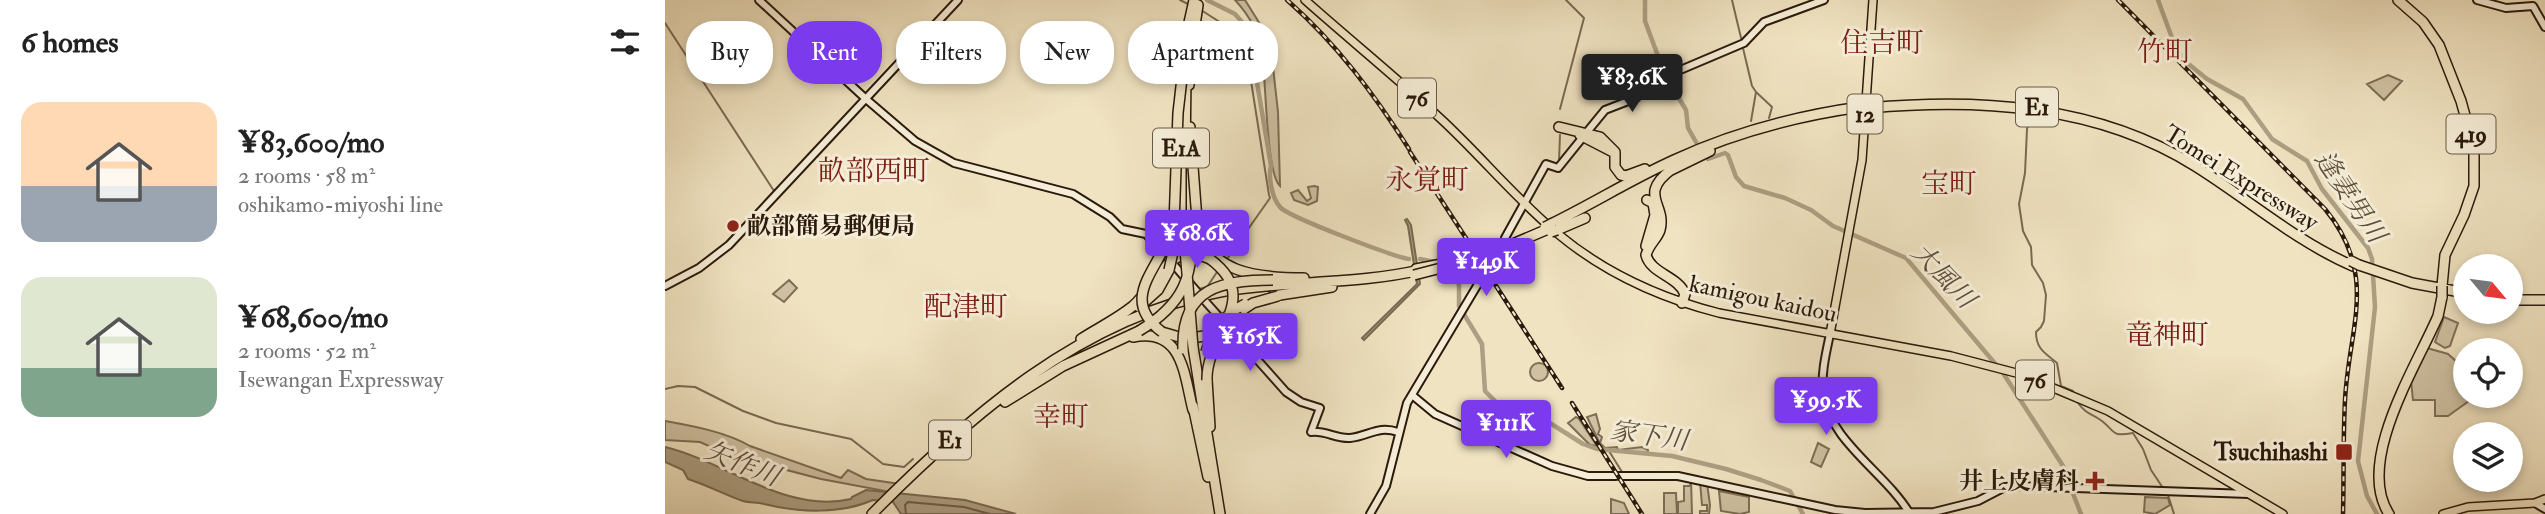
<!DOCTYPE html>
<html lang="en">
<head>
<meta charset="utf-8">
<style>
  body { margin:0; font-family:"IM FELL Double Pica","Noto Serif JP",serif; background:#f6f6f6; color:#222; height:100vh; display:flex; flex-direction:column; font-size:26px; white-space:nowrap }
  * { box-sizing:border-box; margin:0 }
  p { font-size:23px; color:#767676 }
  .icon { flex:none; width:38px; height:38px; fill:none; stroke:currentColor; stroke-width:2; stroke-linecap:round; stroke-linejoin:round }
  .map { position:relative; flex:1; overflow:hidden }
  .details { display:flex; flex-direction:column; background:#fff; width:665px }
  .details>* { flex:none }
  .guide { position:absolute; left:21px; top:21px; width:665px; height:63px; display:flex; gap:14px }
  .needle { width:46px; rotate:119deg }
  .buttons { position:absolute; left:1788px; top:254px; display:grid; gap:14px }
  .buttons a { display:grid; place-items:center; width:70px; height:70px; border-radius:50%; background:#fff; box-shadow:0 4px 10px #0003; font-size:35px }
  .price { position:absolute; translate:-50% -60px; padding:0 16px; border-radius:7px; background:#7c3aed; color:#fff; font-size:23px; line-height:46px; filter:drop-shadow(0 2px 4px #0008) }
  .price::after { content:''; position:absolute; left:50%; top:42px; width:21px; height:16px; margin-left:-10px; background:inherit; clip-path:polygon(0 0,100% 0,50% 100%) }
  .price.on { background:#222; color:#fff }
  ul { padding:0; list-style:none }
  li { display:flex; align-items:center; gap:21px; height:175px; padding:0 21px }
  li span { display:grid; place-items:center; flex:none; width:196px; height:140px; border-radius:21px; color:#555 }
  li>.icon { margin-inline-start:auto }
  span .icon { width:84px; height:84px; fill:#fffc; stroke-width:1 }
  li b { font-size:30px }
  h2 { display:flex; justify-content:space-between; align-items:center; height:84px; padding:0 21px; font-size:30px }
  .pill { padding:0 24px; border-radius:28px; background:#fff; box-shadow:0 4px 10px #0003; font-size:24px; line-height:63px }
  .pill.on { background:#7c3aed; color:#fff }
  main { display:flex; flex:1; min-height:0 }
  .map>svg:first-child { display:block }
  .green { fill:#cfc1a2; stroke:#7d6e56; stroke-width:2 }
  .water { fill:#ad9f83; stroke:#796a53; stroke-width:2 }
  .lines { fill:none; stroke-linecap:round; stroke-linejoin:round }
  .shore { stroke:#6c5c47; stroke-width:2 }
  .stream { stroke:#796a53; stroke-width:2 }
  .river { stroke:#ad9f83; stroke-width:4.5 }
  .secondary-casing { stroke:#2b1a0b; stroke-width:10 }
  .primary-casing { stroke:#2b1a0b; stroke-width:10 }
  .highway-casing { stroke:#2b1a0b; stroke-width:12 }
  .secondary { stroke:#f5edd7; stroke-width:6 }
  .primary { stroke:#f0e3c1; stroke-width:7 }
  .highway { stroke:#f0e3c1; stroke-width:9 }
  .tram { stroke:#2b1a0b; stroke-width:2 }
  .rail-casing { stroke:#2b1a0b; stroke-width:4.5 }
  .rail { stroke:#f5edd7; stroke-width:2; stroke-dasharray:5; stroke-linecap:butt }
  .highway-bridge-casing { stroke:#2b1a0b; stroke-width:12; stroke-linecap:butt }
  .highway-bridge { stroke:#f0e3c1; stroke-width:9 }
  .poi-dot { fill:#8f2418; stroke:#f5edd7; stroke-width:2.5 }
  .labels { text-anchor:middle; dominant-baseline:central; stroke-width:6; stroke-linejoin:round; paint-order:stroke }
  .shield { fill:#f5edd7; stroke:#685948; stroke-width:2 }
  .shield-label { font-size:23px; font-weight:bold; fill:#2b1a0b }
  .street-label { font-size:24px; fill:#2b1a0b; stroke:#f5edd7 }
  .poi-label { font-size:24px; font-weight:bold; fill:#2b1a0b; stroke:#f5edd7; text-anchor:end }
  .water-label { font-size:26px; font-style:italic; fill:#5f4f3b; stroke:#f5edd7 }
  .quarter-label { font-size:28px; fill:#7a1f14; stroke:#f5edd7 }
</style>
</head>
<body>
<main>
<section class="details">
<h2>6 homes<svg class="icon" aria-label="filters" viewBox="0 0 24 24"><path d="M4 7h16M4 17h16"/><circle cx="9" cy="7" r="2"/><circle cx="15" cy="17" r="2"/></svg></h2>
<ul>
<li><span style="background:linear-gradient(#ffd9b3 60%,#9aa5b1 0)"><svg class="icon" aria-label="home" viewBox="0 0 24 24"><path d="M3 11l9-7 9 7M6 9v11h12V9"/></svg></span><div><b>¥83,600/mo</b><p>2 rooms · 58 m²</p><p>oshikamo-miyoshi line</p></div></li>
<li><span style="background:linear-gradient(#dfe7d0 65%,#7fa58c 0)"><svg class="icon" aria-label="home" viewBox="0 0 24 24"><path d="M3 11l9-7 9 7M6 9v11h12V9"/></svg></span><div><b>¥68,600/mo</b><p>2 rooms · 52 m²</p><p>Isewangan Expressway</p></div></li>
</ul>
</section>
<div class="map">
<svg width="1880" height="514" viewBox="0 0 1880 514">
  <rect width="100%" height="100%" fill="#f0e3c1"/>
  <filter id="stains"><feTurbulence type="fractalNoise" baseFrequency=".00286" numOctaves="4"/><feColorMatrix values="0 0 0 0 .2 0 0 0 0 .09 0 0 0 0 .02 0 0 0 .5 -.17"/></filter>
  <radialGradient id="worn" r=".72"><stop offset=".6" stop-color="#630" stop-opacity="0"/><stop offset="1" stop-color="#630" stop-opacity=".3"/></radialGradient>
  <path class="green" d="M570 0H580L605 40 613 112 615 186C601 174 601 77 597 53 594 32 584 15 570 0Z
    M1723 75 1737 81 1719 100 1702 84Z
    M649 186 653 187 652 201 643 205 629 200 626 193 633 190 642 201 646 198 643 187Z
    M124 280 132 288 119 302 108 294Z
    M1779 317 1793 323 1785 346 1780 348 1770 342Z
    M1762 348 1783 354 1801 370V396H1805L1804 401 1783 416H1770V400H1748L1746 381Z
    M865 372a9 9 0 1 1 18 0a9 9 0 1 1-18 0Z
    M931 414 935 429 933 434 937 437 935 443 940 448 952 447 953 450 977 447 983 450 982 454 938 450 922 417Z
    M911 417 914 419 932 446 925 445 903 423Z
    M0 421C28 426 61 432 85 446L176 478 183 470 201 479 235 484 225 492 156 479 64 455 35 442 0 440Z
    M1153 443 1164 449 1156 467 1146 462Z
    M1026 480 1027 514H1013V502L1019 501V486H1025Z
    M1035 482 1042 483 1045 505 1044 514H1035V511H1042V505H1037Z
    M1054 491 1084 497V512L1075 514 1056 511Z
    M999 493H1011L1012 514H999Z
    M1480 497 1503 498 1505 505 1490 514 1479 512Z
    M946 499 959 503 964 514H946Z"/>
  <path class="water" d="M742 219 746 225 755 284 699 340 697 338 752 284 743 226 740 220Z
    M0 447C62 462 120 514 186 499L187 497 201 490 300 500 351 514H236L228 502 208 500C176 514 135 513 99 504 92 502 85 503 78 501 60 495 42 485 23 479L18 470 0 462Z"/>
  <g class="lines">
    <path class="shore" d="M241 514 240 505 243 502 299 507 325 514"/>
    <path class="stream" d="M515 0 525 5
      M1067 0 1077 42
      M536 10 564 28 583 62 604 195 605 198 562 259
      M0 23 109 191
      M1078 48 1087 86 1091 92 1086 121
      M1091 92 1107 107 1104 118
      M895 109 919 18 901 0
      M1366 114 1362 129 1360 173 1354 204 1358 231 1366 247 1367 265 1378 283 1381 295 1379 321 1376 327 1371 332C1371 349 1380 353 1392 363L1396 386 1408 391 1409 395
      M894 161 895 135
      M534 289 542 287 552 272
      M0 389 13 386 30 387 78 411 111 423 186 439 218 464 239 467 248 459
      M1413 403C1422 415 1426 413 1437 421 1451 432 1446 437 1468 433L1478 449 1486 470 1498 488
      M944 451 957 472
      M1503 495 1509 514"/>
    <path class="river" d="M542 0 570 14 583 29 606 166C603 177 607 198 615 207 623 217 730 257 744 259
      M980 0V21L1000 75 1021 110 1023 128 1031 142
      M1493 0 1510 46 1521 62 1542 79 1578 99 1607 139 1642 161 1657 189 1703 248 1707 259 1710 307 1693 461 1702 496 1712 514
      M1043 159 1060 153 1063 155 1071 177 1079 186 1120 198 1146 210 1168 226 1241 258 1338 373 1398 466 1404 482
      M755 259 770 262 777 258 781 260 794 285V306L817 344 820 391 831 402 866 411 918 444 932 449 1007 456 1061 469 1096 480 1125 491 1138 514
      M1407 491 1416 514"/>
    <defs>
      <path id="secondary" d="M94 0 201 99 250 141 289 163 408 194 445 217 457 229 481 234 503 258
        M1812 0 1841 8 1868 6 1880 27
        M922 132 940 110 971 98 994 79 1079 43 1099 22 1159 0
        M840 238 881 164 893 168 918 137
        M509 265 534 294
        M0 286 34 268 64 245 293 0
        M540 301 621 392 636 402 655 408 646 432C660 430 671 439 685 438 704 436 713 425 733 432
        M1165 334C1161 353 1156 373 1158 393 1164 441 1221 473 1245 514
        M747 395 770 414 887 466 923 476H951
        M954 476H1013L1170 510 1200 513 1269 512 1313 501 1340 487 1352 486 1584 494
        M1870 503 1880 509
        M705 514 721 486 742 403 828 259"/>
      <path id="primary" d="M640 0C685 40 732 78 776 119 816 156 851 199 893 234 940 273 995 298 1054 313L1286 356 1355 374 1443 411 1618 514
        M1165 334 1197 160 1208 0
        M1778 514 1803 507 1870 503 1880 499"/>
      <path id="highway" d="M1733 0 1758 22 1774 45 1796 101 1809 148V186L1799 215 1780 255 1777 286
        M517 83 521 36 529 0
        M524 85 525 58 533 5
        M1204 108C1315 98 1433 105 1530 166 1583 199 1630 241 1688 266
        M525 127 532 220C541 274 593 278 639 278
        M894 127 935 137 950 152V167L956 175 961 176 980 169
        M915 135 946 151
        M516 146V249
        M520 152 521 79
        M1007 169C972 195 1002 204 995 230 992 239 984 244 981 255 986 274 1013 276 1020 294L1017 303
        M1004 171 1045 151
        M886 224C927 204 967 179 1009 160 1068 133 1131 116 1195 107
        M892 230 920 218
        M981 246 990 215 988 203 982 200
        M815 258 883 229
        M1694 265 1747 283 1801 293
        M751 269 782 263
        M608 296 667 287
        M1846 300H1880
        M474 307 493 290 504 270
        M497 332 521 339 545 335
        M468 337C518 327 519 375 528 410
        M416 339C433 328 452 319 468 306 493 284 502 240 545 259
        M528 347 555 514
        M542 380 545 427
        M340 402 398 366 474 331
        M528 406 543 477
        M207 514C303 417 417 317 555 292 621 280 690 285 755 270
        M1724 514C1690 462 1751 367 1773 316L1777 297"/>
    </defs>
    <use href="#secondary" class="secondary-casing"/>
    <use href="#primary" class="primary-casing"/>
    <use href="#highway" class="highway-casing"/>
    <use href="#secondary" class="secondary"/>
    <use href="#primary" class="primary"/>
    <use href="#highway" class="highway"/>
    <path class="tram" d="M744 149 745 152"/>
    <defs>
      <path id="rail" d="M622 0C672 44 709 94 744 149
        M1453 0 1660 209C1714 275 1684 326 1680 400 1678 438 1679 476 1678 514
        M745 152 810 252
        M815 261 897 388
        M907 403 977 514"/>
    </defs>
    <use href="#rail" class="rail-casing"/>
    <use href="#rail" class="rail"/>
    <defs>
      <path id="highway-bridge" d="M1195 107 1204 105
        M880 227 886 224
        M886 232 892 230
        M520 249 528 347
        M1686 261 1694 265
        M504 270 508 252 513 113 517 78
        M749 275 815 258
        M1777 297V286
        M579 309 588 303 613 296
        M474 331C519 304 528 277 528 227
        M497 332C452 298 496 268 505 232
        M518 349C516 287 558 280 608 280
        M541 352C547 330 560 314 580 304
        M542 380C541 333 599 299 545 259"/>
    </defs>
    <use href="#highway-bridge" class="highway-bridge-casing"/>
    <use href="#highway-bridge" class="highway-bridge"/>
  </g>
  <g class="poi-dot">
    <circle cx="68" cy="226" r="7"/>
    <rect x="1670" y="443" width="18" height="18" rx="3.5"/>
    <path d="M1426.5 470.5h7v7h7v7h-7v7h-7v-7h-7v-7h7z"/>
  </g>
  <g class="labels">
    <g class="shield">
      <rect x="733" y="78.5" width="38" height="39" rx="5"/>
      <rect x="1351" y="87.5" width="42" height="39" rx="5"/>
      <rect x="1182.5" y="94.5" width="35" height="39" rx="5"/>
      <rect x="1781.5" y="114.5" width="49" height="39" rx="5"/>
      <rect x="488" y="128.5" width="56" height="39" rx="5"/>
      <rect x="1351" y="360.5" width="38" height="39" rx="5"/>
      <rect x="264" y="420.5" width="42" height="39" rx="5"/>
    </g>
    <g class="shield-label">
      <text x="752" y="98">76</text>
      <text x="1372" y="107">E1</text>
      <text x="1200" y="114">12</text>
      <text x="1806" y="134">419</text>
      <text x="516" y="148">E1A</text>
      <text x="1370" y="380">76</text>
      <text x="285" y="440">E1</text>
    </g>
    <g class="street-label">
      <text transform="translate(1576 178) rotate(32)">Tomei Expressway</text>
      <text transform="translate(1098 299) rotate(12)">kamigou kaidou</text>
    </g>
    <g class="poi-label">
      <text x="82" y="226" text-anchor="start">畝部簡易郵便局</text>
      <text x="1663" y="452">Tsuchihashi</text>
      <text x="1414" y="481">井上皮膚科</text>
    </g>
    <g class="water-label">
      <text transform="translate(1685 197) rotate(56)">逢妻男川</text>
      <text transform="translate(1278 276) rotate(46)">大風川</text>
      <text transform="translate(984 436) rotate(8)">家下川</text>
      <text transform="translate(77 464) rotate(22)">矢作川</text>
    </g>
    <g class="quarter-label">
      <text x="1217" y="43">住吉町</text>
      <text x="1500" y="52">竹町</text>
      <text x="209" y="171">畝部西町</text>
      <text x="762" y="180">永覚町</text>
      <text x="1284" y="184">宝町</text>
      <text x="301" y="307">配津町</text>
      <text x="1502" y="335">竜神町</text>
      <text x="396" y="417">幸町</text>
    </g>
  </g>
  <rect width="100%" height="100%" filter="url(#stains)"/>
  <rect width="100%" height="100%" fill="url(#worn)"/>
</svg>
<div class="buttons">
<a><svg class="needle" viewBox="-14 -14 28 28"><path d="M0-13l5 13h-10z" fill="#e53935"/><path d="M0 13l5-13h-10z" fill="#767676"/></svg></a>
<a><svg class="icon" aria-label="locate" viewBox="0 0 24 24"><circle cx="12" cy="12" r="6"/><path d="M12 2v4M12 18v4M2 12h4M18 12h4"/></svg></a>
<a><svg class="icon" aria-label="layers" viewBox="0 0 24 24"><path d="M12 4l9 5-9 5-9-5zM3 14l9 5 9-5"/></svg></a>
</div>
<b class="price on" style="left:967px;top:114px">¥83.6K</b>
<b class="price" style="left:532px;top:270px">¥68.6K</b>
<b class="price" style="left:821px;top:298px">¥149K</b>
<b class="price" style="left:585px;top:373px">¥165K</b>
<b class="price" style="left:1161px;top:437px">¥99.5K</b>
<b class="price" style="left:841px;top:460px">¥111K</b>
<div class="guide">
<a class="pill">Buy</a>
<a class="pill on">Rent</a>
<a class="pill">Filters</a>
<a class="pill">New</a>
<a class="pill">Apartment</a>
</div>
</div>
</main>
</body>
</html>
